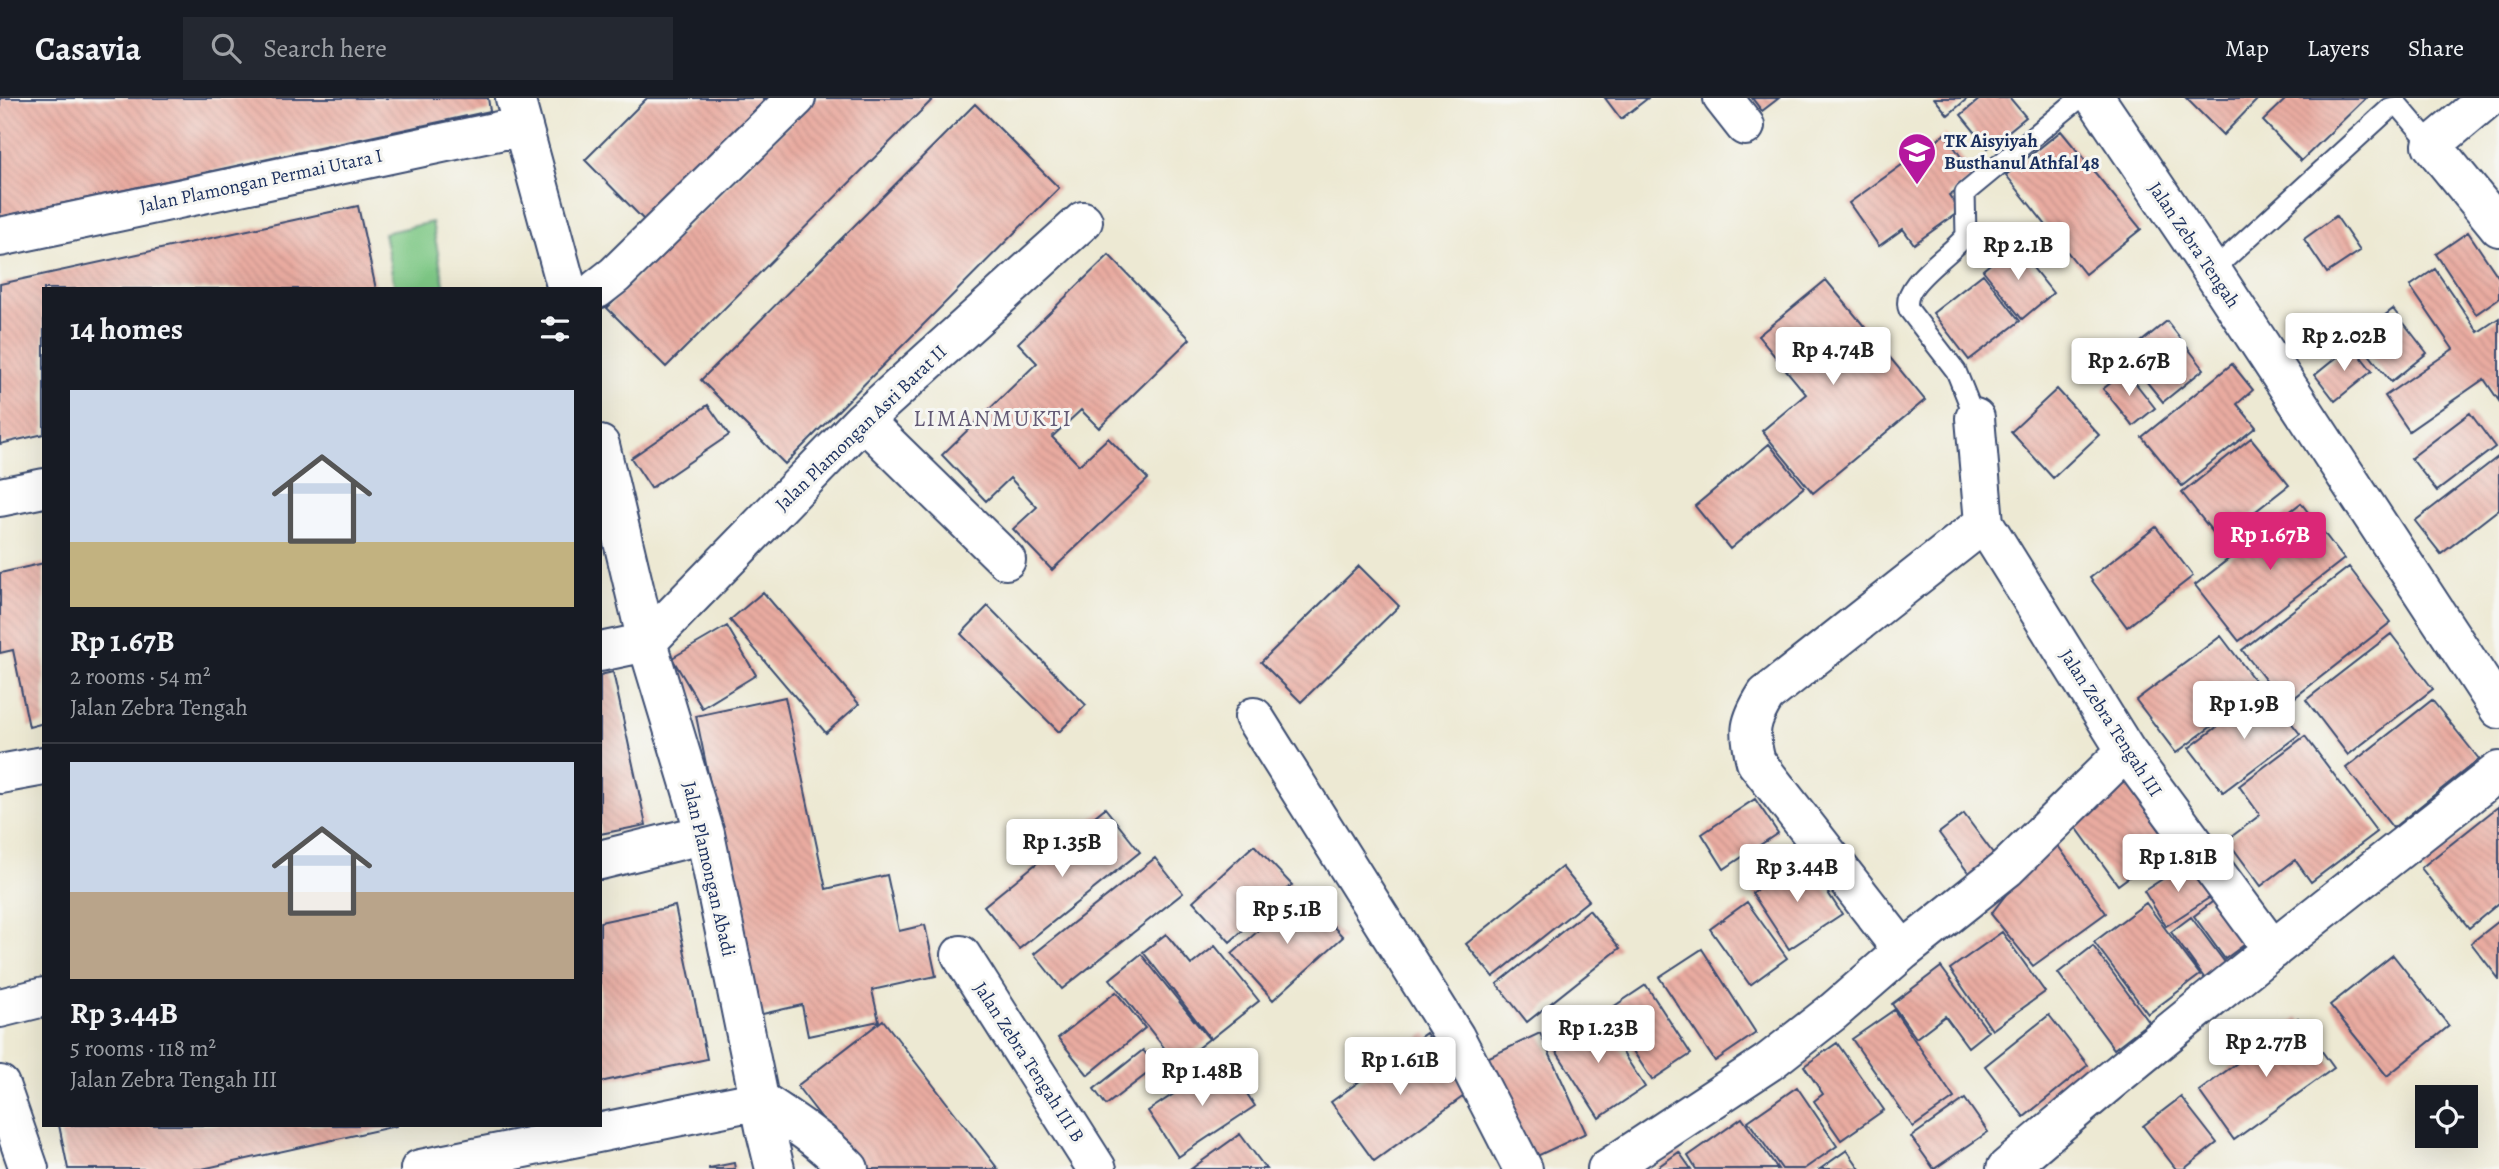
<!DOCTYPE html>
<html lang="en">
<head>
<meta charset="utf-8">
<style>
  body { margin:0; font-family:Alegreya,serif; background:#242831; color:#f1f3f6; height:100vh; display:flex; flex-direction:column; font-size:26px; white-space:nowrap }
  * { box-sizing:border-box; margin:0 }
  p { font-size:23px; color:#9ea1a6 }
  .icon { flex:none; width:38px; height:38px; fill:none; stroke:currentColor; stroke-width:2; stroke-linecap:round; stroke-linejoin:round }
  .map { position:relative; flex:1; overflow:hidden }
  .sheet { position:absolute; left:42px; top:189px; width:560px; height:840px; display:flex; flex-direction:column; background:#171b24; border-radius:0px; box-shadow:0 7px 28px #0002 }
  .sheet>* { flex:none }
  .controls { position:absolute; left:2415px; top:987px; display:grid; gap:14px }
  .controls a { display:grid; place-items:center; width:63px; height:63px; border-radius:0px; background:#171b24; box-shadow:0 7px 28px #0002; font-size:35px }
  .price { position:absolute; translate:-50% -60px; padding:0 16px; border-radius:7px; background:#fff; color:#222; font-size:23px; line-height:46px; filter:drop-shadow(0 2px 4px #0008) }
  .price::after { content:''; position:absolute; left:50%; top:42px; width:21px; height:16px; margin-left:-10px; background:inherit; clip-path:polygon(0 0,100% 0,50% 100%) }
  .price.on { background:#db2777; color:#fff }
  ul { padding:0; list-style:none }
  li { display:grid; align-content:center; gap:14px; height:371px; padding:0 28px }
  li+li { border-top:2px solid #363941 }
  li span { display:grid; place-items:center; height:217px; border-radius:0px; color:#555 }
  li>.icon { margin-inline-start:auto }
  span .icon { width:126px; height:126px; fill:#fffc; stroke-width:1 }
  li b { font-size:30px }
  h2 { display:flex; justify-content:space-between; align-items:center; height:84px; padding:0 28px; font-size:30px }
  header { display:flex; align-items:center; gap:42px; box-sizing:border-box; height:98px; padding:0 35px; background:#171b24; border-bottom:2px solid #363941 }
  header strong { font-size:33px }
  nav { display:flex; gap:38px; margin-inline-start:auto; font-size:24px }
  .search { width:490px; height:63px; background:#242831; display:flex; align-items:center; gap:18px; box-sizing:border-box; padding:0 24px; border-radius:0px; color:#9ea1a6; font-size:26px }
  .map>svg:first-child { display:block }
  .park { fill:#7ec885; stroke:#4c7c72; stroke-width:2 }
  .building { fill:url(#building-back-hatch) }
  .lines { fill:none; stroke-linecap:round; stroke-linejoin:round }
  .service-casing { stroke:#3a4b70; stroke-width:23 }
  .minor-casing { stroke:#3a4b70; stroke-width:42 }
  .tertiary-casing { stroke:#3a4b70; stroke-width:42 }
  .service { stroke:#fff; stroke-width:19 }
  .minor { stroke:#fff; stroke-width:38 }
  .tertiary { stroke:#fff; stroke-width:38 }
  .labels { text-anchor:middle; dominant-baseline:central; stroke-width:6; stroke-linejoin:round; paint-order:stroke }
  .poi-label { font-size:19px; font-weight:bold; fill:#1b2f5e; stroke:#f6f6f2; text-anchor:start }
  .street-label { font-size:19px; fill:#1b2f5e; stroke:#f6f6f2 }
  .quarter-label { font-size:23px; letter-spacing:2px; fill:#635a75; stroke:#f6f6f2 }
</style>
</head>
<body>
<header>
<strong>Casavia</strong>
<div class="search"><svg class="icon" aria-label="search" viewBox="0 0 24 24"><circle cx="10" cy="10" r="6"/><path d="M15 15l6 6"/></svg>Search here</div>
<nav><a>Map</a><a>Layers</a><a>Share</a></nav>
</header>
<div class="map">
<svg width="2499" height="1071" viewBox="0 0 2499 1071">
  <defs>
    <pattern id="building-back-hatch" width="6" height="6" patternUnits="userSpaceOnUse" patternTransform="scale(1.75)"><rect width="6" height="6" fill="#e9aba0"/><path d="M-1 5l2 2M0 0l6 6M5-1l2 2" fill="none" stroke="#c7938c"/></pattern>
  </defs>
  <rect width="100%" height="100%" fill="#f6f6f2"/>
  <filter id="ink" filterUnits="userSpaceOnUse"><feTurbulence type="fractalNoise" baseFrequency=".0143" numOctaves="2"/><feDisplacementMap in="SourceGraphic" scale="14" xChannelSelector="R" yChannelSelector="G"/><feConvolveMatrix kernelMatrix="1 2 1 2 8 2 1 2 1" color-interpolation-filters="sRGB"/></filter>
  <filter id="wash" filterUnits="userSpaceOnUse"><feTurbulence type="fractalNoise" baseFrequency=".00686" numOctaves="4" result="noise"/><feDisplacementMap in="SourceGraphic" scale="28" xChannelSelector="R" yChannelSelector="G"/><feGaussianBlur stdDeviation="1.57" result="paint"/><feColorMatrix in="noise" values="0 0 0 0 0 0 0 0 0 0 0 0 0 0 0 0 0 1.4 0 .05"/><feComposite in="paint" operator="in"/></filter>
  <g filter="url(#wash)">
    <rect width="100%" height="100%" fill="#ede9d3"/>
    <path class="park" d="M432 124 445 191H395L384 135Z"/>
    <g id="blocks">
      <path class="building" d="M0 0H488L490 13 0 119Z
        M647 0H767L645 123 585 62Z
        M816 0H934L666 269 607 210Z
        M1605 0H1648L1621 21Z
        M1752 0H1779L1762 13Z
        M1934 0H1968L1948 17Z
        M1981 0H2010L2026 19 1988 50 1961 17Z
        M2186 0H2259L2223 37Z
        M2287 0H2366L2301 63 2263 23Z
        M975 6 1059 90 785 366 701 282Z
        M2061 33 2141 131 2085 176 2006 77Z
        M1945 36 1975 79 1949 97 1960 113 1914 146 1903 131 1879 148 1849 105Z
        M358 108 376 191H44V336L0 346V186Z
        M2336 118 2360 153 2327 175 2304 141Z
        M2468 134 2499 180V200L2476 216 2436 156Z
        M2014 146 2053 195 2022 221 1983 172Z
        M1109 157 1190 241 1099 330 1081 312 1052 339 1079 367 1108 340 1148 381 1052 472 1013 431 1037 409 1010 380 986 403 942 357 1037 265 1018 245Z
        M2435 171 2478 234 2499 220V303L2484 281 2409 333 2385 298 2453 251 2410 188Z
        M1983 176 2020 223 1969 262 1933 215Z
        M1826 182 1925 302 1813 395 1762 333 1806 296 1758 238Z
        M2393 211 2427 255 2391 284 2356 240Z
        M2167 223 2204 271 2163 304 2125 257Z
        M2352 247 2372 273 2335 303 2315 277Z
        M2232 266 2253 292 2237 306 2256 329 2182 388 2142 339Z
        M2126 273 2155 310 2133 328 2103 291Z
        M2057 291 2099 337 2053 380 2011 334Z
        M708 307 729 337 651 390 631 360Z
        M2470 315 2495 349 2437 393 2411 360Z
        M2251 340 2289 387 2219 442 2182 395Z
        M1769 346 1804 389 1730 451 1695 408Z
        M2499 358V411L2441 456 2415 423Z
        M2301 405 2344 461 2239 543 2195 487Z
        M2156 429 2193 478 2127 529 2090 480Z
        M44 465V625L29 629 13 552 0 555V475Z
        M1359 468 1399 508 1301 604 1261 564Z
        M2349 469 2391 524 2285 607 2242 552Z
        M763 494 859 606 826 635 730 522Z
        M988 508 1086 607 1059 634 961 536Z
        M727 528 756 577 702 610 672 560Z
        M2391 536 2433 591 2348 657 2306 602Z
        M2221 538 2261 591 2176 655 2136 602Z
        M613 574 646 727 600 736V577Z
        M2266 592 2300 636 2223 694 2189 650Z
        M785 599 826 791 887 777 899 833 925 827 936 878 872 892 879 923 808 938 802 907 758 917 696 618Z
        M2432 602 2479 661 2393 730 2346 670Z
        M2305 638 2377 734 2311 784 2295 762 2261 788 2227 742 2260 717 2239 688Z
        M2124 682 2171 748 2118 787 2070 721Z
        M1755 701 1778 735 1724 771 1702 736Z
        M2499 708V805L2469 830 2421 770Z
        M1105 710 1140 754 1019 851 984 808Z
        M1964 716 2001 766 1976 785 1939 735Z
        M2051 738 2106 815 2033 868 1991 816Z
        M1254 747 1292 787 1230 844 1193 803Z
        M1155 760 1183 795 1062 891 1034 856Z
        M1805 760 1842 816 1789 851 1752 795Z
        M2190 763 2212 798 2166 828 2144 793Z
        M1562 769 1589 802 1493 879 1466 846Z
        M1302 794 1343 839 1273 902 1232 856Z
        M2220 798 2252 841 2225 861 2194 818Z
        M1747 804 1787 860 1750 887 1710 831Z
        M2146 805 2200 877 2148 916 2094 844Z
        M675 808 707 961 600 984V824Z
        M1589 812 1620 850 1527 924 1497 886Z
        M2191 819 2232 874 2211 889 2171 834Z
        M2499 823V881L2471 845Z
        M2002 834 2045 894 1992 932 1950 871Z
        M1166 836 1191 867 1215 848 1259 903 1211 941 1143 854Z
        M2093 848 2149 924 2114 951 2058 875Z
        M1702 851 1756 935 1715 963 1659 879Z
        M1141 856 1209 941 1177 966 1110 881Z
        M2393 857 2449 928 2387 978 2330 907Z
        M1941 869 1988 933 1968 949 1945 918 1916 940 1892 906Z
        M1646 887 1691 956 1652 982 1607 913Z
        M1116 894 1145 930 1088 977 1058 940Z
        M1894 912 1954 1000 1913 1029 1852 941Z
        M1597 915 1645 989 1599 1020 1551 945Z
        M2049 917 2088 967 2024 1019 1985 968Z
        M2298 920 2334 970 2234 1042 2199 993Z
        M883 922 998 1071H861L797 988Z
        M1426 935 1468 995 1374 1063 1331 1004Z
        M1540 935 1586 1035 1533 1060 1487 960Z
        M1837 945 1884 1012 1841 1042 1814 1003 1823 996 1804 968Z
        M1143 952 1156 969 1106 1007 1094 991Z
        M1225 962 1255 1008 1178 1059 1148 1013Z
        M1797 989 1837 1048 1804 1071H1782L1748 1023Z
        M2181 999 2217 1045 2184 1071H2176L2143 1028Z
        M1965 1001 1988 1034 1934 1071 1911 1039Z
        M1742 1020 1778 1071H1696L1688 1058Z
        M59 1027H396V1028L202 1071H68Z
        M1240 1036 1266 1071H1191Z
        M1847 1052 1860 1071H1820Z
        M1679 1054 1691 1071H1655Z
        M734 1065 735 1071H709V1070Z"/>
    </g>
  </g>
  <g filter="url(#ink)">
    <use href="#blocks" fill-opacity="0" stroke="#3a4b70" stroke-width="2"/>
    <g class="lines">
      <defs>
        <path id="service" d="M2212 173 2390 10 2399 8 2432 47
          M1975 320 1956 273 1909 212C1898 187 1953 156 1966 137L1965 95 2080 0"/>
        <path id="minor" d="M515 0 567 191
          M1723 0 1745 28
          M2488 0 2432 47 2499 129
          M0 139 522 28
          M597 191 615 177 796 0
          M1975 320 1984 425 2126 653 2273 852
          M863 322 1006 462
          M600 347 647 544 705 736 765 1030 775 1071
          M0 399 44 390
          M647 544 863 322 1083 123
          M600 554 647 544
          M1254 619 1455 939 1523 1071
          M0 676 44 668
          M600 762 705 736
          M1903 853 1756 664C1748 633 1749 624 1766 597L1984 425
          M961 857 1097 1071
          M0 910 44 899
          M0 987 29 1071
          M420 1071 760 1002C792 1023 823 1043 849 1071
          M1607 1071 1769 964 1834 913 1903 853 2007 770 2126 653
          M2006 1071C2166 933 2333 804 2499 673"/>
        <path id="tertiary" d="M2095 0 2212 173 2499 611"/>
      </defs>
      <use href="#service" class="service-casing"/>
      <use href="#minor" class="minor-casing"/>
      <use href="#tertiary" class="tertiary-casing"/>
      <use href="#service" class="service"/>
      <use href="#minor" class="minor"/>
      <use href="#tertiary" class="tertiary"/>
    </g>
  </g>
  <defs>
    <symbol id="school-pin" viewBox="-11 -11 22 30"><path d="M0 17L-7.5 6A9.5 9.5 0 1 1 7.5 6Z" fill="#b5179e" stroke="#f6f6f2"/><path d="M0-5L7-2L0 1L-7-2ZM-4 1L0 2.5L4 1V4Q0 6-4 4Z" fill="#fff"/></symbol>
  </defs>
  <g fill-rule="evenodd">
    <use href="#school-pin" x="1895" y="32" width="44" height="60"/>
  </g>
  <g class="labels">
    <g class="poi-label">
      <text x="1944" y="43">TK Aisyiyah<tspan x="1944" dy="22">Busthanul Athfal 48</tspan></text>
    </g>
    <g class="street-label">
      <text transform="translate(261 83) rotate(-12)">Jalan Plamongan Permai Utara I</text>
      <text transform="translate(2194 147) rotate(56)">Jalan Zebra Tengah</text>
      <text transform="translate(861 330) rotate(-44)">Jalan Plamongan Asri Barat II</text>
      <text transform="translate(2111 625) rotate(57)">Jalan Zebra Tengah III</text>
      <text transform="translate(709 771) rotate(77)">Jalan Plamongan Abadi</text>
      <text transform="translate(1029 964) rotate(57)">Jalan Zebra Tengah III B</text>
    </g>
    <g class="quarter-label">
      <text x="993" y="320">LIMANMUKTI</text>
    </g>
  </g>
</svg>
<div class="controls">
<a><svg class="icon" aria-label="locate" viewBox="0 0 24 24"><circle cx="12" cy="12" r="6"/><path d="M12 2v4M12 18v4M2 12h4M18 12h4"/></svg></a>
</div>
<b class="price" style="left:2018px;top:184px">Rp 2.1B</b>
<b class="price" style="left:2344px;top:275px">Rp 2.02B</b>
<b class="price" style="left:1833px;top:289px">Rp 4.74B</b>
<b class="price" style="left:2129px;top:300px">Rp 2.67B</b>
<b class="price on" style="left:2270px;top:474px">Rp 1.67B</b>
<b class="price" style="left:2244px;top:643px">Rp 1.9B</b>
<b class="price" style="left:1062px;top:781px">Rp 1.35B</b>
<b class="price" style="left:2178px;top:796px">Rp 1.81B</b>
<b class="price" style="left:1797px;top:806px">Rp 3.44B</b>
<b class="price" style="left:1287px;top:848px">Rp 5.1B</b>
<b class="price" style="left:1598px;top:967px">Rp 1.23B</b>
<b class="price" style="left:2266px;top:981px">Rp 2.77B</b>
<b class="price" style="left:1400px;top:999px">Rp 1.61B</b>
<b class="price" style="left:1202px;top:1010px">Rp 1.48B</b>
<section class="sheet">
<h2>14 homes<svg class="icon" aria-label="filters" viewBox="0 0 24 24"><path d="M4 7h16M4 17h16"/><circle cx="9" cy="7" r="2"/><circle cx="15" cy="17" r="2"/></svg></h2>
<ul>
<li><span style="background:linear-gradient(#c9d6e8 70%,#c2b280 0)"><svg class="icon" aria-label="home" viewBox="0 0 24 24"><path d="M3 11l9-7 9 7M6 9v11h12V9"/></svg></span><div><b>Rp 1.67B</b><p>2 rooms · 54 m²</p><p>Jalan Zebra Tengah</p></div></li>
<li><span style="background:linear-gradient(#c9d6e8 60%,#b9a48a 0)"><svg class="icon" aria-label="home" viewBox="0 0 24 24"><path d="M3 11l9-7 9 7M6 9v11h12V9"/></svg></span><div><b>Rp 3.44B</b><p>5 rooms · 118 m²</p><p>Jalan Zebra Tengah III</p></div></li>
</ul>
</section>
</div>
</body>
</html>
